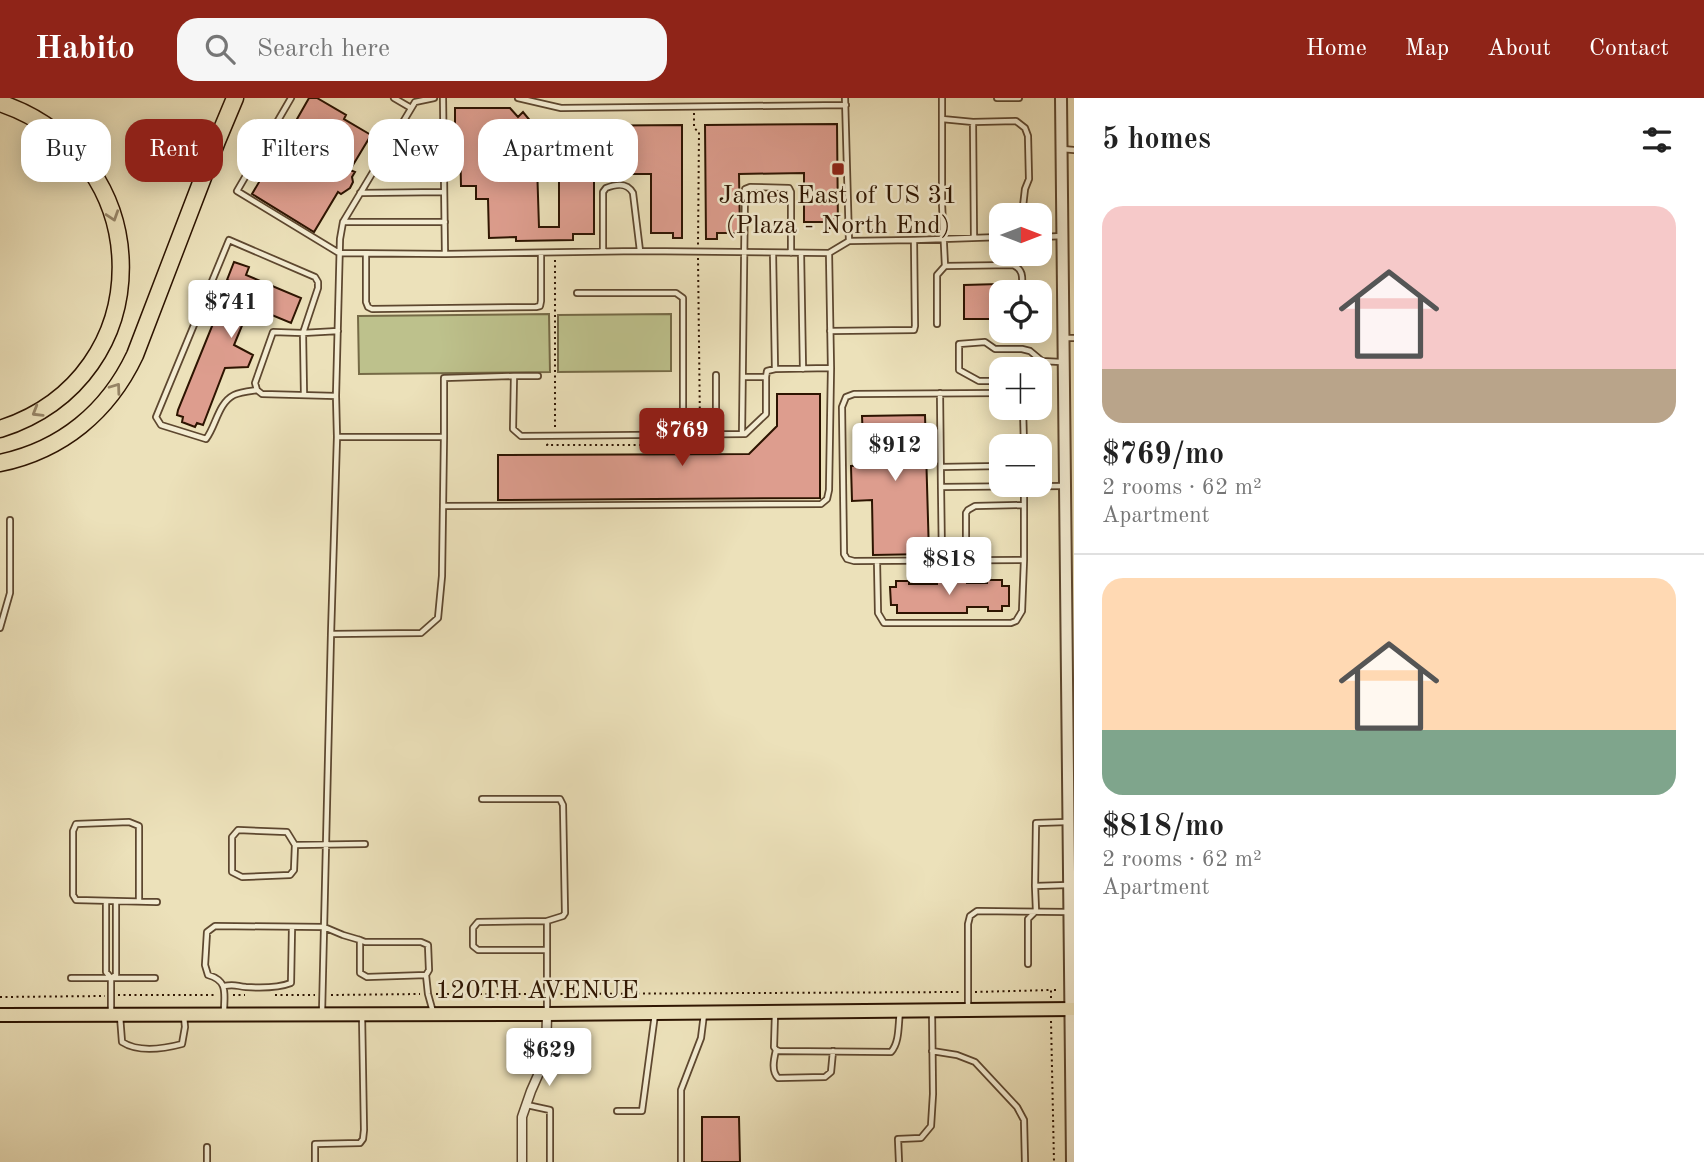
<!DOCTYPE html>
<html lang="en">
<head>
<meta charset="utf-8">
<style>
  body { margin:0; font-family:"Old Standard TT",serif; background:#f6f6f6; color:#222; height:100vh; display:flex; flex-direction:column; font-size:26px; white-space:nowrap }
  * { box-sizing:border-box; margin:0 }
  p { font-size:23px; color:#767676 }
  .icon { flex:none; width:38px; height:38px; fill:none; stroke:currentColor; stroke-width:2; stroke-linecap:round; stroke-linejoin:round }
  .map { position:relative; flex:1; overflow:hidden }
  .panel { display:flex; flex-direction:column; background:#fff; width:630px }
  .panel>* { flex:none }
  .banner { position:absolute; left:21px; top:21px; width:665px; height:63px; display:flex; gap:14px }
  .needle { width:46px; rotate:90deg }
  .controls { position:absolute; left:989px; top:105px; display:grid; gap:14px }
  .controls a { display:grid; place-items:center; width:63px; height:63px; border-radius:14px; background:#fff; box-shadow:0 4px 18px #0003; font-size:35px }
  .price { position:absolute; translate:-50% -60px; padding:0 16px; border-radius:7px; background:#fff; color:#222; font-size:23px; line-height:46px; filter:drop-shadow(0 2px 4px #0008) }
  .price::after { content:''; position:absolute; left:50%; top:42px; width:21px; height:16px; margin-left:-10px; background:inherit; clip-path:polygon(0 0,100% 0,50% 100%) }
  .price.selected { background:#8f2418; color:#fff }
  ul { padding:0; list-style:none }
  li { display:grid; align-content:center; gap:14px; height:371px; padding:0 28px }
  li+li { border-top:2px solid #e0e0e0 }
  li span { display:grid; place-items:center; height:217px; border-radius:21px; color:#555 }
  li>.icon { margin-inline-start:auto }
  span .icon { width:126px; height:126px; fill:#fffc; stroke-width:1 }
  li b { font-size:30px }
  h2 { display:flex; justify-content:space-between; align-items:center; height:84px; padding:0 28px; font-size:30px }
  .pill { padding:0 24px; border-radius:21px; background:#fff; box-shadow:0 4px 18px #0003; font-size:24px; line-height:63px }
  .pill.selected { background:#8f2418; color:#fff }
  header { display:flex; align-items:center; gap:42px; box-sizing:border-box; height:98px; padding:0 35px; background:#8f2418; color:#fff }
  header strong { font-size:33px }
  nav { display:flex; gap:38px; margin-inline-start:auto; font-size:24px }
  .search { width:490px; height:63px; background:#f6f6f6; display:flex; align-items:center; gap:18px; box-sizing:border-box; padding:0 24px; border-radius:21px; color:#767676; font-size:26px }
  main { display:flex; flex:1; min-height:0 }
  .map>svg:first-child { display:block }
  .green { fill:#bdc18c; stroke:#756a46; stroke-width:2 }
  .building { fill:#dd9d8e; stroke:#2d1401; stroke-width:2 }
  .lines { fill:none; stroke-linecap:round; stroke-linejoin:round }
  .service-casing { stroke:#5d472f; stroke-width:8 }
  .minor-casing { stroke:#5d472f; stroke-width:11 }
  .tertiary-casing { stroke:#5d472f; stroke-width:14 }
  .primary-casing { stroke:#2d1401; stroke-width:16 }
  .motorway-casing { stroke:#2d1401; stroke-width:19 }
  .path { stroke:#2d1401; stroke-width:2; stroke-dasharray:2 3.5; stroke-linecap:butt }
  .service { stroke:#f3ecd2; stroke-width:4.5 }
  .minor { stroke:#f3ecd2; stroke-width:8 }
  .tertiary { stroke:#f3ecd2; stroke-width:10 }
  .primary { stroke:#ece1ba; stroke-width:12 }
  .motorway { stroke:#ece1ba; stroke-width:16 }
  .oneway { stroke:#968567 }
  .poi-dot { fill:#8f2418; stroke:#f3ecd2; stroke-width:2.5 }
  .labels { text-anchor:middle; dominant-baseline:central; stroke-width:5; stroke-linejoin:round; paint-order:stroke }
  .poi-label { font-size:26px; fill:#2d1401; stroke:#f3ecd2 }
  .street-label { font-size:26px; fill:#2d1401; stroke:#f3ecd2 }
</style>
</head>
<body>
<header>
<strong>Habito</strong>
<div class="search"><svg class="icon" aria-label="search" viewBox="0 0 24 24"><circle cx="10" cy="10" r="6"/><path d="M15 15l6 6"/></svg>Search here</div>
<nav><a>Home</a><a>Map</a><a>About</a><a>Contact</a></nav>
</header>
<main>
<div class="map">
<svg width="1074" height="1064" viewBox="0 0 1074 1064">
  <rect width="100%" height="100%" fill="#ece1ba"/>
  <filter id="stains"><feTurbulence type="fractalNoise" baseFrequency=".00286" numOctaves="4"/><feColorMatrix values="0 0 0 0 .2 0 0 0 0 .09 0 0 0 0 .02 0 0 0 .5 -.17"/></filter>
  <radialGradient id="worn" r=".72"><stop offset=".6" stop-color="#630" stop-opacity="0"/><stop offset="1" stop-color="#630" stop-opacity=".3"/></radialGradient>
  <path class="green" d="M549 216 550 274 359 276 358 218Z
    M671 216V273L558 274V217Z"/>
  <path class="building" d="M309 0H317L346 17 344 21 371 37 350 72 355 74 352 79 353 84 350 90 341 96 338 94 314 134 252 96 275 57 271 55 274 51V42L284 32 289 35Z
    M455 10H510L518 19 523 14 532 25 529 28 536 36 539 129H559V28L682 27V140H673V135H651V76H594V136H573V142L516 143V139L489 140 488 101H476V88H461L460 43 455 41Z
    M837 26 838 130H827V124H804V75L739 76 740 135H717V141H706L705 27Z
    M234 164 249 169 246 177 301 200 291 225 250 208 234 247 253 257 248 269 225 270 203 327 197 325 195 329 182 324 183 319 177 317 178 312 223 201 233 208 239 187 227 182Z
    M999 186 1000 221H964V187Z
    M777 296H820V400L498 402V357L749 356 777 328Z
    M925 317 929 456 873 457 872 402 852 403 851 368 864 367 862 318Z
    M952 479H967V485H987V482H1002V488H1009V508H1002V513H988V509H967V515H897V507H891L890 489H896V483H909V486H937V484H952Z
    M702 1019H739L740 1064H702Z"/>
  <g class="lines">
    <defs>
      <path id="service" d="M291 0 237 93 339 155 445 156 640 153 829 155
        M394 0 411 10
        M443 0 445 156
        M518 0 561 10 846 7
        M845 0 849 143 914 142 1001 139
        M942 0V106L945 168 1013 167
        M997 0H1019
        M942 21 973 24 1016 23 1025 30 1028 38 1029 81 1025 91 1022 117
        M973 24 974 140
        M396 35H444
        M1062 51 1074 52
        M378 66 444 64
        M360 95 444 94
        M343 124H445
        M1040 139 1063 138
        M603 153V94L606 90C616 86 627 84 633 95L640 153
        M773 155 775 271
        M801 155 803 271
        M366 156V204L368 209 372 211 536 209 540 208 541 203V155
        M1012 156 1013 167C1025 172 1022 182 1022 194
        M577 195H676L683 200V337
        M937 226V177L945 168
        M830 233 914 232 915 228 914 142
        M1064 240H1074
        M1038 271 1042 263
        M514 278H538
        M743 279H766
        M1001 283H979L959 272V246L985 244 995 251H1022L1030 253 1042 263 1061 264
        M257 292C250 293 240 294 234 297 218 305 216 328 206 341L161 327 156 319 229 142 315 179 318 184V190L303 235 304 297
        M940 295 941 389 1063 388
        M1001 295 854 296 846 299 842 309 844 456 847 461 854 463 1024 462V387
        M336 298 262 296 257 292 255 285 273 234 303 235 338 233
        M1023 310 1024 348
        M716 336V277
        M742 336 745 91 750 89 789 90 791 94V155
        M337 339H444V280L514 278 513 331 521 338 745 336 766 316V279L767 273 775 271 831 270
        M941 369 1001 368
        M941 389 942 462
        M443 408 444 339
        M966 462V415L968 412 975 408 1024 407
        M877 463 878 515 884 525H1011L1016 523 1022 513 1024 462
        M0 530 10 495V422
        M331 536 421 535 438 520 442 478 443 408 821 406 827 401 829 392 831 270 829 155 849 143
        M482 701H560L563 707 565 815 563 818 547 823V916
        M295 747 294 772 290 777 242 779 232 774V739L238 732 287 734 295 747 365 746
        M1035 788 1068 787
        M106 803V874L111 880V916
        M139 803V728L129 724 76 726 73 733V797L76 802 157 804
        M547 823 478 824 473 830V848L478 852H547
        M1028 866V821L1036 813 1035 788 1036 725 1067 724
        M426 877 428 896 433 914
        M71 880H155
        M111 880 116 877V803
        M224 888C235 886 236 888 246 889 261 890 278 890 291 885L292 829
        M968 909V826L970 818 977 813 1068 814
        M224 914C224 896 229 883 208 877L205 867 207 834 215 828 324 829 343 837 360 842V875L367 879 426 877 429 872 428 847 421 844H365L360 842
        M322 915 331 536 337 339 336 298 340 141 343 124 415 4 434 0
        M775 916 774 949 776 952 779 953 891 954C900 944 898 926 900 914
        M120 918 122 944C139 955 163 951 182 946L185 929 184 918
        M776 952C774 961 771 973 778 980L825 979 831 974 833 953
        M932 953 957 957 975 964 1017 1009 1024 1022 1025 1064
        M527 1007 550 1012V1064
        M617 1013H642L655 916
        M207 1064V1049
        M315 1064V1046L360 1045 363 1041 364 1032 362 917
        M681 1064V992L701 940 704 916
        M899 1064 898 1041 921 1040 931 1028 933 996 932 913"/>
      <path id="minor" d="M522 1064V1019L531 993 546 959 547 916"/>
      <path id="tertiary" d="M1061 0 1072 1064"/>
      <path id="primary" d="M0 917 547 916 1074 911"/>
      <path id="motorway" d="M0 5C160 59 162 279 0 331
        M0 365C62 352 108 314 135 257L217 43 235 0"/>
    </defs>
    <use href="#service" class="service-casing"/>
    <use href="#minor" class="minor-casing"/>
    <use href="#tertiary" class="tertiary-casing"/>
    <use href="#primary" class="primary-casing"/>
    <use href="#motorway" class="motorway-casing"/>
    <path class="path" d="M694 15V30L699 34 698 147
      M698 160 700 329
      M555 162V331
      M548 346 547 347H688L689 346
      M975 894 1051 892
      M436 896H539
      M555 896 959 894
      M118 897H217
      M233 897H245
      M275 897H315
      M331 897 420 896
      M0 899 105 898
      M1051 900V892H1059
      M1051 923 1054 1064"/>
    <use href="#service" class="service"/>
    <use href="#minor" class="minor"/>
    <use href="#tertiary" class="tertiary"/>
    <use href="#primary" class="primary"/>
    <use href="#motorway" class="motorway"/>
  </g>
  <defs><path id="oneway-chevron" d="M-2-3.5L2.5 0L-2 3.5" fill="none" stroke-width="1.6" stroke-linecap="round" stroke-linejoin="round" transform="scale(1.75)"/></defs>
  <g class="oneway">
    <use href="#oneway-chevron" transform="translate(113 118) rotate(72)"/>
    <use href="#oneway-chevron" transform="translate(116 290) rotate(-54)"/>
    <use href="#oneway-chevron" transform="translate(37 314) rotate(149)"/>
  </g>
  <rect class="poi-dot" x="831" y="64" width="14" height="14" rx="3.5"/>
  <g class="labels">
    <g class="poi-label">
      <text x="838" y="98">James East of US 31<tspan x="838" dy="30">(Plaza - North End)</tspan></text>
    </g>
    <g class="street-label">
      <text x="537" y="893">120TH AVENUE</text>
    </g>
  </g>
  <rect width="100%" height="100%" filter="url(#stains)"/>
  <rect width="100%" height="100%" fill="url(#worn)"/>
</svg>
<div class="controls">
<a><svg class="needle" viewBox="-14 -14 28 28"><path d="M0-13l5 13h-10z" fill="#e53935"/><path d="M0 13l5-13h-10z" fill="#767676"/></svg></a>
<a><svg class="icon" aria-label="locate" viewBox="0 0 24 24"><circle cx="12" cy="12" r="6"/><path d="M12 2v4M12 18v4M2 12h4M18 12h4"/></svg></a>
<a>+</a>
<a>−</a>
</div>
<b class="price" style="left:231px;top:242px">$741</b>
<b class="price selected" style="left:682px;top:370px">$769</b>
<b class="price" style="left:895px;top:385px">$912</b>
<b class="price" style="left:949px;top:499px">$818</b>
<b class="price" style="left:549px;top:990px">$629</b>
<div class="banner">
<a class="pill">Buy</a>
<a class="pill selected">Rent</a>
<a class="pill">Filters</a>
<a class="pill">New</a>
<a class="pill">Apartment</a>
</div>
</div>
<section class="panel">
<h2>5 homes<svg class="icon" aria-label="filters" viewBox="0 0 24 24"><path d="M4 7h16M4 17h16"/><circle cx="9" cy="7" r="2"/><circle cx="15" cy="17" r="2"/></svg></h2>
<ul>
<li><span style="background:linear-gradient(#f6c9c9 75%,#b9a48a 0)"><svg class="icon" aria-label="home" viewBox="0 0 24 24"><path d="M3 11l9-7 9 7M6 9v11h12V9"/></svg></span><div><b>$769/mo</b><p>2 rooms · 62 m²</p><p>Apartment</p></div></li>
<li><span style="background:linear-gradient(#ffd9b3 70%,#7fa58c 0)"><svg class="icon" aria-label="home" viewBox="0 0 24 24"><path d="M3 11l9-7 9 7M6 9v11h12V9"/></svg></span><div><b>$818/mo</b><p>2 rooms · 62 m²</p><p>Apartment</p></div></li>
</ul>
</section>
</main>
</body>
</html>
